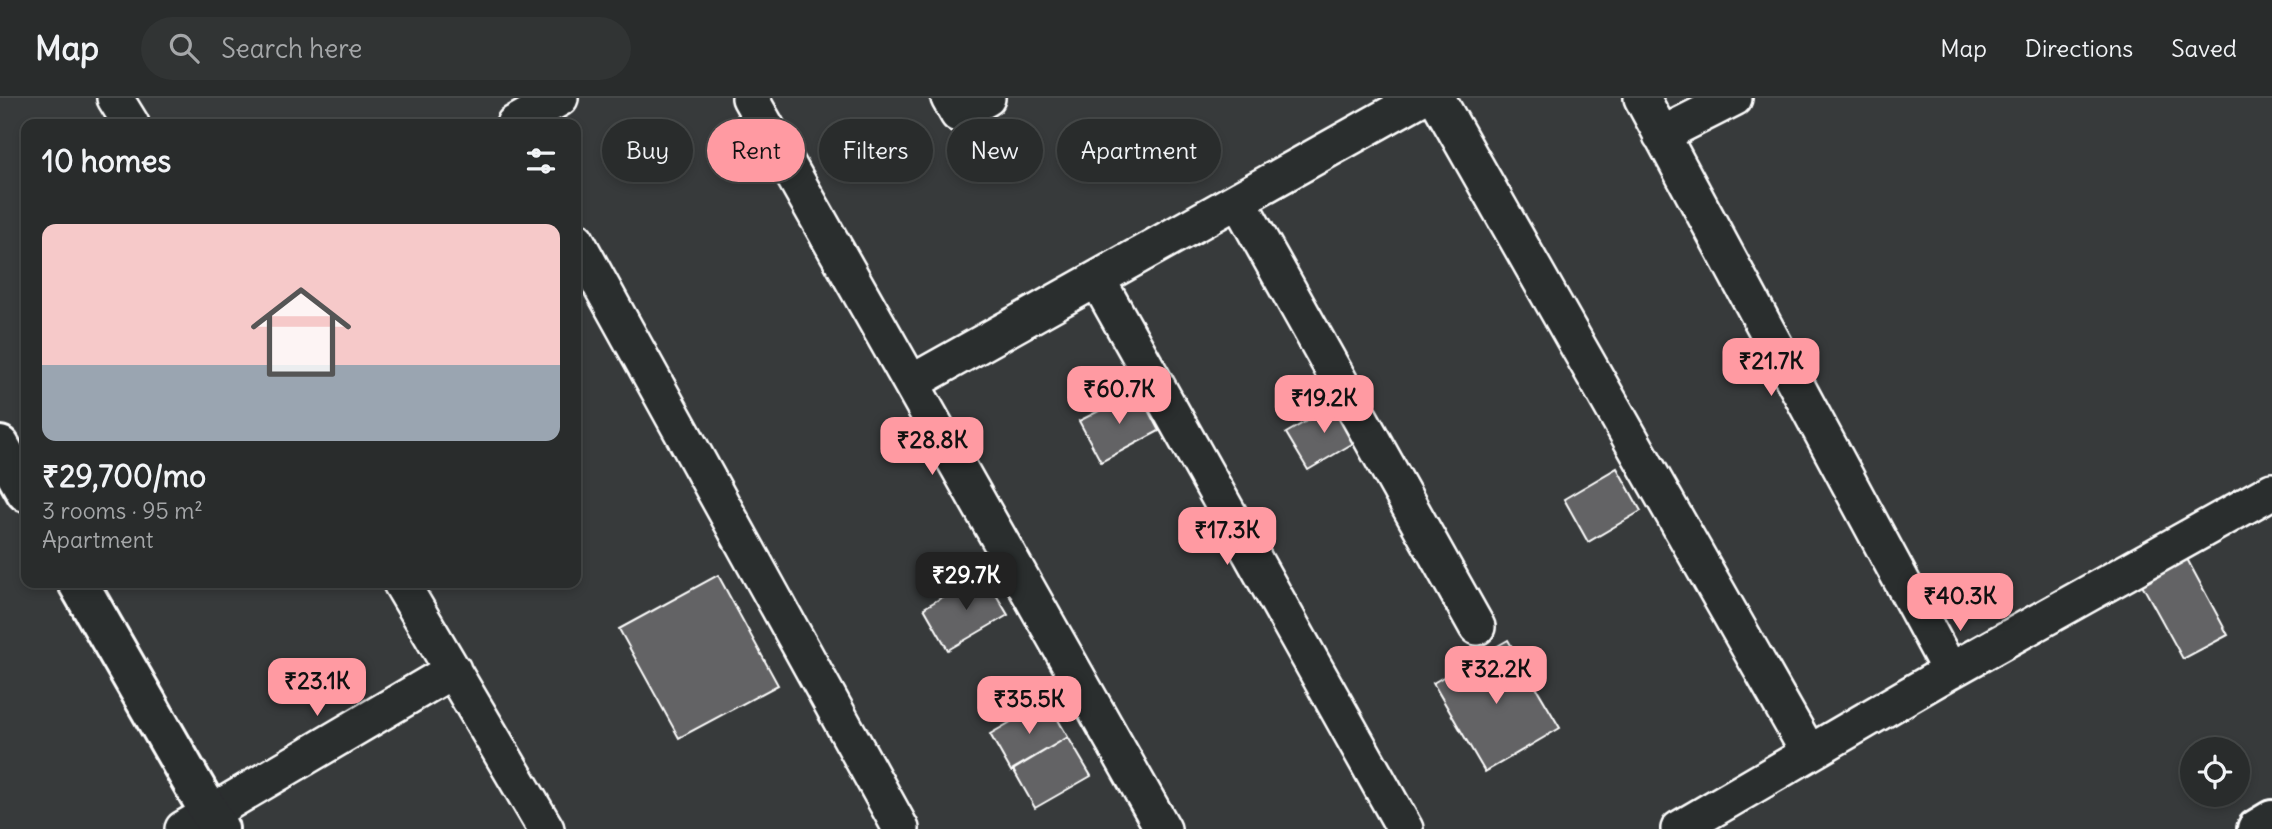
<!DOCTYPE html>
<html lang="en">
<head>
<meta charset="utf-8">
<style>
  body { margin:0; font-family:Delius,sans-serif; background:#313434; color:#f1f3f6; height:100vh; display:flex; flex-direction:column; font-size:26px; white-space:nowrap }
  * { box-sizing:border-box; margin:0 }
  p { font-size:23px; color:#a5a7a9 }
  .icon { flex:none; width:38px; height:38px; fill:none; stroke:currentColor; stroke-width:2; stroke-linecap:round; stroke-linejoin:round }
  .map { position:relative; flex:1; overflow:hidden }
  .details { position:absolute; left:21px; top:21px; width:560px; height:469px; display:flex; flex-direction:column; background:#292c2c; border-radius:14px; box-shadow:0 4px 10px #0003,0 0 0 2px #454848 }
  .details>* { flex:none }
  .top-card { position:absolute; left:602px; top:21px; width:665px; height:63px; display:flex; gap:14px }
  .fabs { position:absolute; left:2180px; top:639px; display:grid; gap:14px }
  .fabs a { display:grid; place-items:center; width:70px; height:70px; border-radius:50%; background:#292c2c; box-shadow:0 4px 10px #0003,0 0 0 2px #454848; font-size:35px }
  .price { position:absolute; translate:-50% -60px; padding:0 16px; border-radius:14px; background:#ff9aa2; color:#111; font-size:23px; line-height:46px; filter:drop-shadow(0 2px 4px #0008) }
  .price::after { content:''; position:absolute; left:50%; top:42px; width:21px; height:16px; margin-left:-10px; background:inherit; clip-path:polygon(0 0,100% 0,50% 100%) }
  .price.selected { background:#222; color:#fff }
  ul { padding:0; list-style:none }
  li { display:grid; align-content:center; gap:14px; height:371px; padding:0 21px }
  li span { display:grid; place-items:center; height:217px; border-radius:14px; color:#555 }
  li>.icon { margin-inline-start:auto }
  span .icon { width:126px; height:126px; fill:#fffc; stroke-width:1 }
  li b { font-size:30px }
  h2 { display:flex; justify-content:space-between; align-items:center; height:84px; padding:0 21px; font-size:30px }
  .pill { padding:0 24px; border-radius:32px; background:#292c2c; box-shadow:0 4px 10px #0003,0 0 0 2px #454848; font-size:24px; line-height:63px }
  .pill.selected { background:#ff9aa2; color:#111 }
  header { display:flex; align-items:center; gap:42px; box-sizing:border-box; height:98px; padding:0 35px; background:#292c2c; border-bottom:2px solid #454848 }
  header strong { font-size:33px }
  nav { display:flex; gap:38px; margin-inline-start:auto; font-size:24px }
  .search { width:490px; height:63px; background:#313434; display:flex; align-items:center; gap:18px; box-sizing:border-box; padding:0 24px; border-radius:38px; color:#a5a7a9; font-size:26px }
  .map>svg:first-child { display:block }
  .building { fill:#636465; stroke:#fff; stroke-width:2 }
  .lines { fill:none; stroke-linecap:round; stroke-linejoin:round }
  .street-casing { stroke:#fff; stroke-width:40 }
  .secondary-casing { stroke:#fff; stroke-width:44 }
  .street { stroke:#2a2d2e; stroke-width:35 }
  .secondary { stroke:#2a2d2e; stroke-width:38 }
</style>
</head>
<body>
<header>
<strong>Map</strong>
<div class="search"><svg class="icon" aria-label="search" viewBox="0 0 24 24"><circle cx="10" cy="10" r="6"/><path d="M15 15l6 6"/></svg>Search here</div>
<nav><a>Map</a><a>Directions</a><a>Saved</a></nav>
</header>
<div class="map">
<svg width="2272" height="731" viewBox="0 0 2272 731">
  <rect width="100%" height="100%" fill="#373a3b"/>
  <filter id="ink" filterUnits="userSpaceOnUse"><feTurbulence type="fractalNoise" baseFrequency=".0143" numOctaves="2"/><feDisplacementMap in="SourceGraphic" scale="14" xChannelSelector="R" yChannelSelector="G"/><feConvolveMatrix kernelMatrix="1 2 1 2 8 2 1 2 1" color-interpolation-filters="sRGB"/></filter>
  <g filter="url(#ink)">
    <path class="building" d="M1138 293 1159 333 1101 364 1079 323Z
      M1341 303 1362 340 1308 372 1286 335Z
      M1617 370 1641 413 1588 444 1564 401Z
      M2186 459 2228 537 2183 561 2140 483Z
      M983 475 1008 517 948 552 924 510Z
      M718 477 778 587 679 640 619 531Z
      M1508 542 1560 630 1485 674 1433 585Z
      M1047 603 1068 639 1011 673 990 636Z
      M1068 639 1091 678 1035 710 1013 671Z"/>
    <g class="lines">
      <defs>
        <path id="street" d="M115 0 131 26
          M750 0 1163 731
          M949 0 958 16 987 0
          M1437 0 1809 655
          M1642 0 1950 573
          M514 26 560 0
          M1661 37 1734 0
          M1238 102 1477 529
          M576 142 901 731
          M1097 181 1405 731
          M911 285 1420 0
          M401 485 546 731
          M183 731 453 572
          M1679 731 1950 573 2272 393"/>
        <path id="secondary" d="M0 348 26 394
          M78 485 219 731
          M2257 731 2272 722"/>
      </defs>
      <use href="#street" class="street-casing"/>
      <use href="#secondary" class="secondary-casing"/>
      <use href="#street" class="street"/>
      <use href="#secondary" class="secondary"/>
    </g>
  </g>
</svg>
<div class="fabs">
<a><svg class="icon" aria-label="locate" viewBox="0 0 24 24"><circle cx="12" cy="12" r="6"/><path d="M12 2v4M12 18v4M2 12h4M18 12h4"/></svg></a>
</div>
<b class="price" style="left:1771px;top:300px">₹21.7K</b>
<b class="price" style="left:1119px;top:328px">₹60.7K</b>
<b class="price" style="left:1324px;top:337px">₹19.2K</b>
<b class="price" style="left:932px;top:379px">₹28.8K</b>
<b class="price" style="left:1227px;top:469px">₹17.3K</b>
<b class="price selected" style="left:966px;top:514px">₹29.7K</b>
<b class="price" style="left:1960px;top:535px">₹40.3K</b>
<b class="price" style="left:1496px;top:608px">₹32.2K</b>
<b class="price" style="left:317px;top:620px">₹23.1K</b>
<b class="price" style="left:1029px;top:638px">₹35.5K</b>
<div class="top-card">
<a class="pill">Buy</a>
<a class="pill selected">Rent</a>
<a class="pill">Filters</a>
<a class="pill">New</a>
<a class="pill">Apartment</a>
</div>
<section class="details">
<h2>10 homes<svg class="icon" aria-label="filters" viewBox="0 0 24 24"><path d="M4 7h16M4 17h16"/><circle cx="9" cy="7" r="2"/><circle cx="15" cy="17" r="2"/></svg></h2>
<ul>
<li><span style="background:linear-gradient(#f6c9c9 65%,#9aa5b1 0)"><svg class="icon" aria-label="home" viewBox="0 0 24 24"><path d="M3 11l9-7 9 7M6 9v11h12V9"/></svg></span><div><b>₹29,700/mo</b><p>3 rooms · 95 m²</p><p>Apartment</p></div></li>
</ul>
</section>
</div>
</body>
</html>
